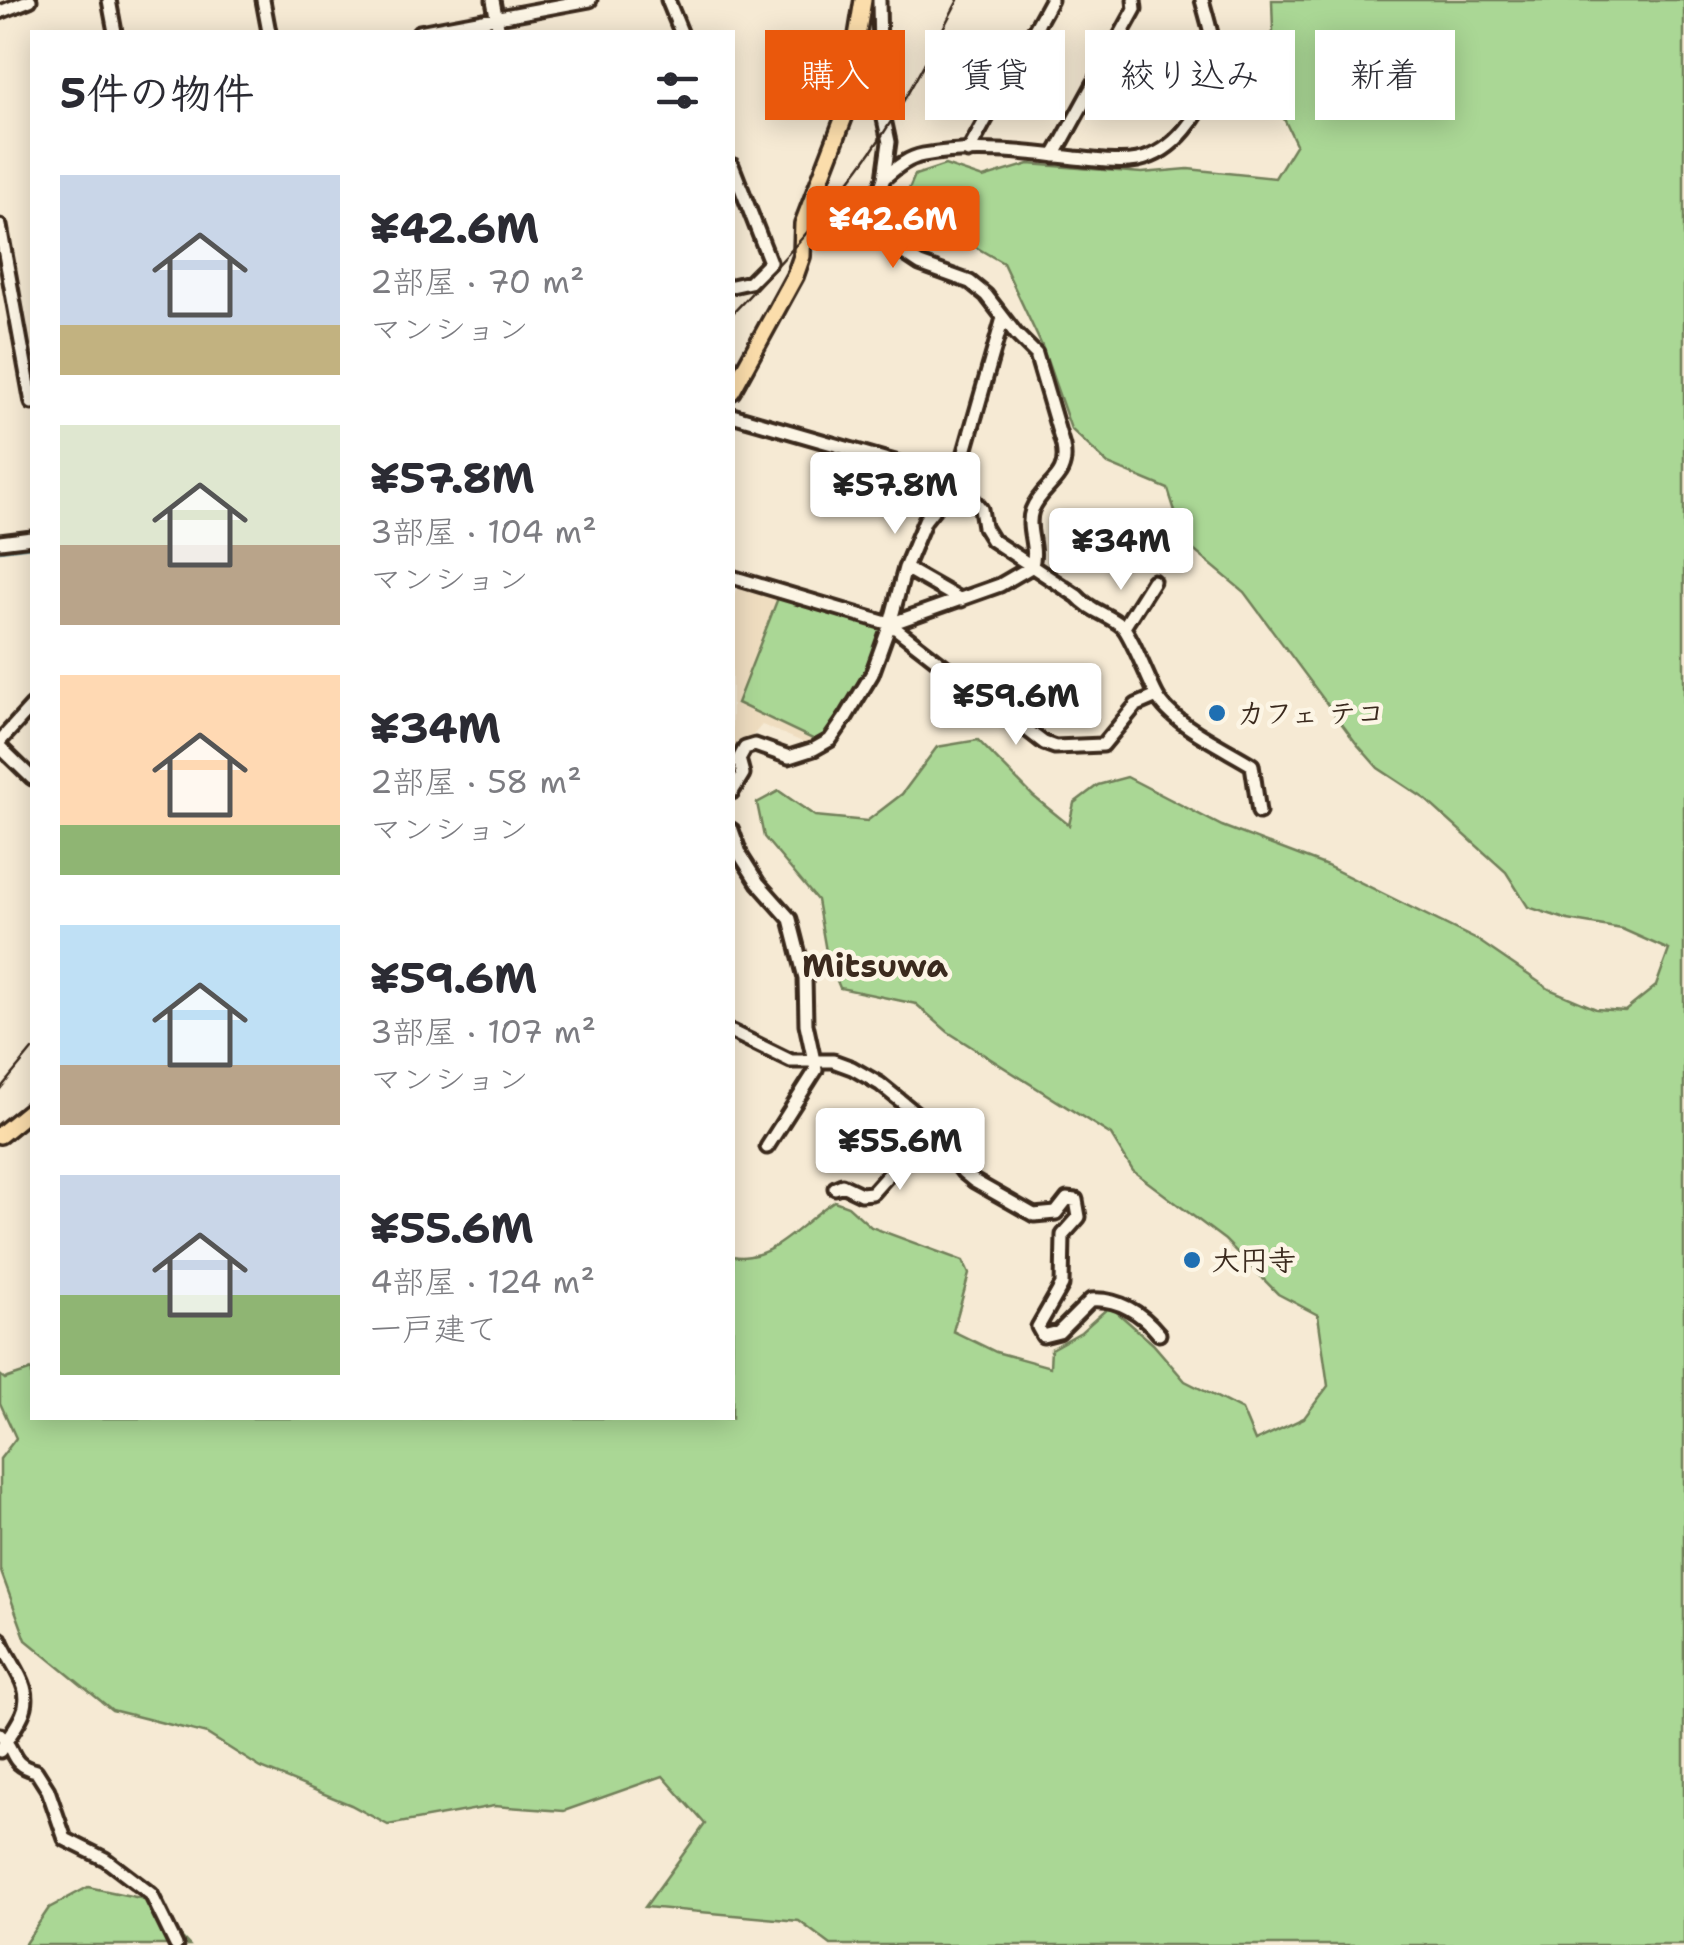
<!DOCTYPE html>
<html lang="ja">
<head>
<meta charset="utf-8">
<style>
  body { margin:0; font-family:"Shantell Sans","Klee One",sans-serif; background:#f7f7f7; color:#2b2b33; height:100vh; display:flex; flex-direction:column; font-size:38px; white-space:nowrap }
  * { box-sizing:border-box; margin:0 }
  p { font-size:32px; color:#7c7c81 }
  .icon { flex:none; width:55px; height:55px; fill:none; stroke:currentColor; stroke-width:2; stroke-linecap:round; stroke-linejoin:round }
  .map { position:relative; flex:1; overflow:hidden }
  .sheet { position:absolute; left:30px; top:30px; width:705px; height:1390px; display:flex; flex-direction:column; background:#fff; border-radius:0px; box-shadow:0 5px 25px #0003 }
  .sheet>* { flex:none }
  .top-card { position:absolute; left:765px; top:30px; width:768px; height:90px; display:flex; gap:20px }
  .price { position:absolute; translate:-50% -85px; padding:0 22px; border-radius:10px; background:#fff; color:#222; font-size:32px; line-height:65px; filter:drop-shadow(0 2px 5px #0008) }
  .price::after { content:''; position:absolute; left:50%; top:60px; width:30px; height:22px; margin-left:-15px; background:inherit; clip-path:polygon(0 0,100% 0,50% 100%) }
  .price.current { background:#ea580c; color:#fff }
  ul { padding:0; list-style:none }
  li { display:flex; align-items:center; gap:30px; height:250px; padding:0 30px }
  li span { display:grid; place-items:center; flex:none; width:280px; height:200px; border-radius:0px; color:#555 }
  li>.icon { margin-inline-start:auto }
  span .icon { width:120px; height:120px; fill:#fffc; stroke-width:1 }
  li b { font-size:42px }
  h2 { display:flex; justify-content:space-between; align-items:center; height:120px; padding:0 30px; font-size:42px }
  .tag { padding:0 35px; border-radius:0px; background:#fff; box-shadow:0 5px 25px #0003; font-size:35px; line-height:90px }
  .tag.current { background:#ea580c; color:#fff }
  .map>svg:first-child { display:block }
  .built { fill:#efddc0 }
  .green { fill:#aad795; stroke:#72805a; stroke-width:2.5 }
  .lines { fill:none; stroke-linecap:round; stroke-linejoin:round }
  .stream { stroke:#6b9597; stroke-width:2.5 }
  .minor-casing { stroke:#3b2a1e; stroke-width:19 }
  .major-casing { stroke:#3b2a1e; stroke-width:22 }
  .minor { stroke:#fcf5e5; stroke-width:11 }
  .major { stroke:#fbddab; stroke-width:15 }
  .rail { stroke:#3b2a1e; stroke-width:2.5 }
  .poi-dot { fill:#1f6fb2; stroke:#fcf5e5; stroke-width:4 }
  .labels { text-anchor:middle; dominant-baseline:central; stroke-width:9; stroke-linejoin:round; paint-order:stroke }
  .poi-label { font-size:28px; font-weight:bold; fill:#3b2a1e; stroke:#fcf5e5; text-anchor:start }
  .quarter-label { font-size:32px; font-weight:bold; fill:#3b2a1e; stroke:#fcf5e5 }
</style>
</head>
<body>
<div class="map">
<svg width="1684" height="1945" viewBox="0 0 1684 1945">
  <rect width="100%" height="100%" fill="#f6ead4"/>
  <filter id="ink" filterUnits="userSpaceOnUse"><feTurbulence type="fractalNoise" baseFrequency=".01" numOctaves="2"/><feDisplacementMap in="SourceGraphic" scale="20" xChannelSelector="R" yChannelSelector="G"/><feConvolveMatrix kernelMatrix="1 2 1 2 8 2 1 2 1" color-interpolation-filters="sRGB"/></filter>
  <g filter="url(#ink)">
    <path class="built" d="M743 587 883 629 828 735 810 745 762 725 737 753 736 781 732 784V601L736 590Z"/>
    <path class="green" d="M1272 0H1684V1945H831L799 1921 645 1907 705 1824 663 1776 564 1811 494 1806 388 1825 351 1805 261 1768 207 1734 112 1710 26 1640 0 1569V1459L16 1438 0 1403V1375L5 1379 32 1370V1418H732L733 1256C771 1264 804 1220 834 1201L848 1206 871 1227 963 1261 969 1274 953 1331 996 1352 1050 1367 1051 1349 1081 1332 1110 1306 1153 1344 1185 1381 1242 1410 1255 1441 1304 1418 1328 1386 1318 1315 1278 1294 1225 1240 1133 1171 1111 1135 948 1032 916 1004 840 988 827 957 817 900 764 837 757 803 779 791 815 816 867 821 902 794 937 747 978 740 1033 796 1069 825 1074 803 1098 785 1127 777 1222 826 1327 866 1479 941 1549 989 1596 1009 1625 1011 1656 986 1669 950 1622 929 1568 920 1528 907 1506 872 1425 799 1378 768 1356 743 1244 592 1185 543 1168 489 1108 464 1071 429 1042 346 1003 263 972 245 912 219 904 201 915 175 945 165 983 178 1029 164 1142 173 1188 169 1275 178 1296 144 1267 83 1273 31Z
      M778 598 883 629 867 672 828 735 819 742 737 703Z
      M88 1887 145 1899 189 1945H24L49 1908Z"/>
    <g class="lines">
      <path class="stream" d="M0 5 11 0
        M815 215 852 118 859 71
        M809 258 810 226
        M734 403 789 302
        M0 551 32 547"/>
      <defs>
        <path id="minor" d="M109 0 115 32
          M263 0 269 32
          M493 0 499 32
          M668 0 681 32
          M879 0 881 105 889 142 884 178 878 195 877 210 882 225 905 254 920 264 970 282 986 295 1016 334 1036 354 1063 446C1070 480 1043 483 1032 510 1025 529 1039 549 1031 567
          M0 12 30 0
          M419 32 590 0
          M968 152 1051 0
          M1054 156 1135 9 1134 0
          M732 165 770 262 750 282 732 286
          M884 178C896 168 907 158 923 155 971 146 1027 152 1075 158 1099 160 1128 166 1151 156 1170 148 1184 133 1195 116 1224 73 1215 46 1202 0
          M0 226 32 403
          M732 415 957 480 981 509 984 527 992 540 1077 596C1090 611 1108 614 1122 626 1131 634 1150 684 1157 696 1172 724 1225 748 1252 765L1259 812
          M0 542 32 538
          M905 568 961 600
          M732 577 890 624 1044 743 1055 747 1103 745 1136 705 1157 696
          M890 624 1000 585 1031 567
          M1124 627 1153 581
          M0 741 32 706
          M0 747 32 778
          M732 792 743 774 739 759 745 748 755 745 789 757 814 749 830 740 846 717 872 674 890 624 905 568 925 520 957 480 1003 318
          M732 830 741 856 758 883 790 919 805 978 806 1024 816 1070 767 1147
          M732 1032 791 1061H833L852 1068 880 1084 923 1119 963 1172 974 1181 1034 1215 1056 1213 1067 1199 1076 1200 1079 1217 1063 1235 1062 1285 1038 1327 1043 1336 1059 1332 1091 1300C1118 1298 1142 1313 1159 1334
          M835 1188 842 1185 861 1194 872 1193 931 1127
          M0 1639C9 1664 36 1687 22 1715 16 1728 7 1739 0 1751
          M0 1735C17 1750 8 1764 36 1771L48 1790 65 1839 105 1859 151 1894 176 1945"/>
        <path id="major" d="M732 391 795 276 802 256 803 224 844 117 863 0
          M0 1135 32 1109"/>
      </defs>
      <use href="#minor" class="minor-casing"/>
      <use href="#major" class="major-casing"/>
      <use href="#minor" class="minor"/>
      <use href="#major" class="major"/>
      <path class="rail" d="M732 314C777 266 821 220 860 167 899 115 928 57 958 0
        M0 1089 32 1050"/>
    </g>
  </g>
  <g class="poi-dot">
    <circle cx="1217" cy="713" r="10"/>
    <circle cx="1192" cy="1260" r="10"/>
  </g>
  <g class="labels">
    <g class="poi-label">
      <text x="1237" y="713">カフェ テコ</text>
      <text x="1212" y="1260">大円寺</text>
    </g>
    <g class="quarter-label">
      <text x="875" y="965">Mitsuwa</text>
    </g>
  </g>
</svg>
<b class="price current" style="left:893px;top:271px">¥42.6M</b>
<b class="price" style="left:895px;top:537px">¥57.8M</b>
<b class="price" style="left:1121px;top:593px">¥34M</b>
<b class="price" style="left:1016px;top:748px">¥59.6M</b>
<b class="price" style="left:900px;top:1193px">¥55.6M</b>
<div class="top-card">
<a class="tag current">購入</a>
<a class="tag">賃貸</a>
<a class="tag">絞り込み</a>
<a class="tag">新着</a>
</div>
<section class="sheet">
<h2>5件の物件<svg class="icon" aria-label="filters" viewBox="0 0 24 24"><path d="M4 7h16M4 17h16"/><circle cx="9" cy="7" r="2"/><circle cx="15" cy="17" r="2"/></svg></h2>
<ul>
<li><span style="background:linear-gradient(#c9d6e8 75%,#c2b280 0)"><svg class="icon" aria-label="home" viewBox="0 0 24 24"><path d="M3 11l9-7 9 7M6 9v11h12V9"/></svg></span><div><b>¥42.6M</b><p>2部屋 · 70 m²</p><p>マンション</p></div></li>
<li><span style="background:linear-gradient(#dfe7d0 60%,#b9a48a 0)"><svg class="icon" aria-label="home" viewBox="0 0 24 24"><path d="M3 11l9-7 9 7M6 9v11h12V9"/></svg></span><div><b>¥57.8M</b><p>3部屋 · 104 m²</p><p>マンション</p></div></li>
<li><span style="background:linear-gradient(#ffd9b3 75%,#8fb573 0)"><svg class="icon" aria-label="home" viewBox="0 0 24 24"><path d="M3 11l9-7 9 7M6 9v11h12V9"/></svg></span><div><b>¥34M</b><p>2部屋 · 58 m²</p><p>マンション</p></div></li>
<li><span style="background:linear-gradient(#bfe0f5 70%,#b9a48a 0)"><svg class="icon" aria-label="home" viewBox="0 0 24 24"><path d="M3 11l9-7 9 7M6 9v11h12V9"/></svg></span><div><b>¥59.6M</b><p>3部屋 · 107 m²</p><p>マンション</p></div></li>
<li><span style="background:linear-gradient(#c9d6e8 60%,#8fb573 0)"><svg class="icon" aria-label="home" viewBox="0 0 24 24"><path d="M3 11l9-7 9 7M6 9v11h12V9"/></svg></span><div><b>¥55.6M</b><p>4部屋 · 124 m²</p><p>一戸建て</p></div></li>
</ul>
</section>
</div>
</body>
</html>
